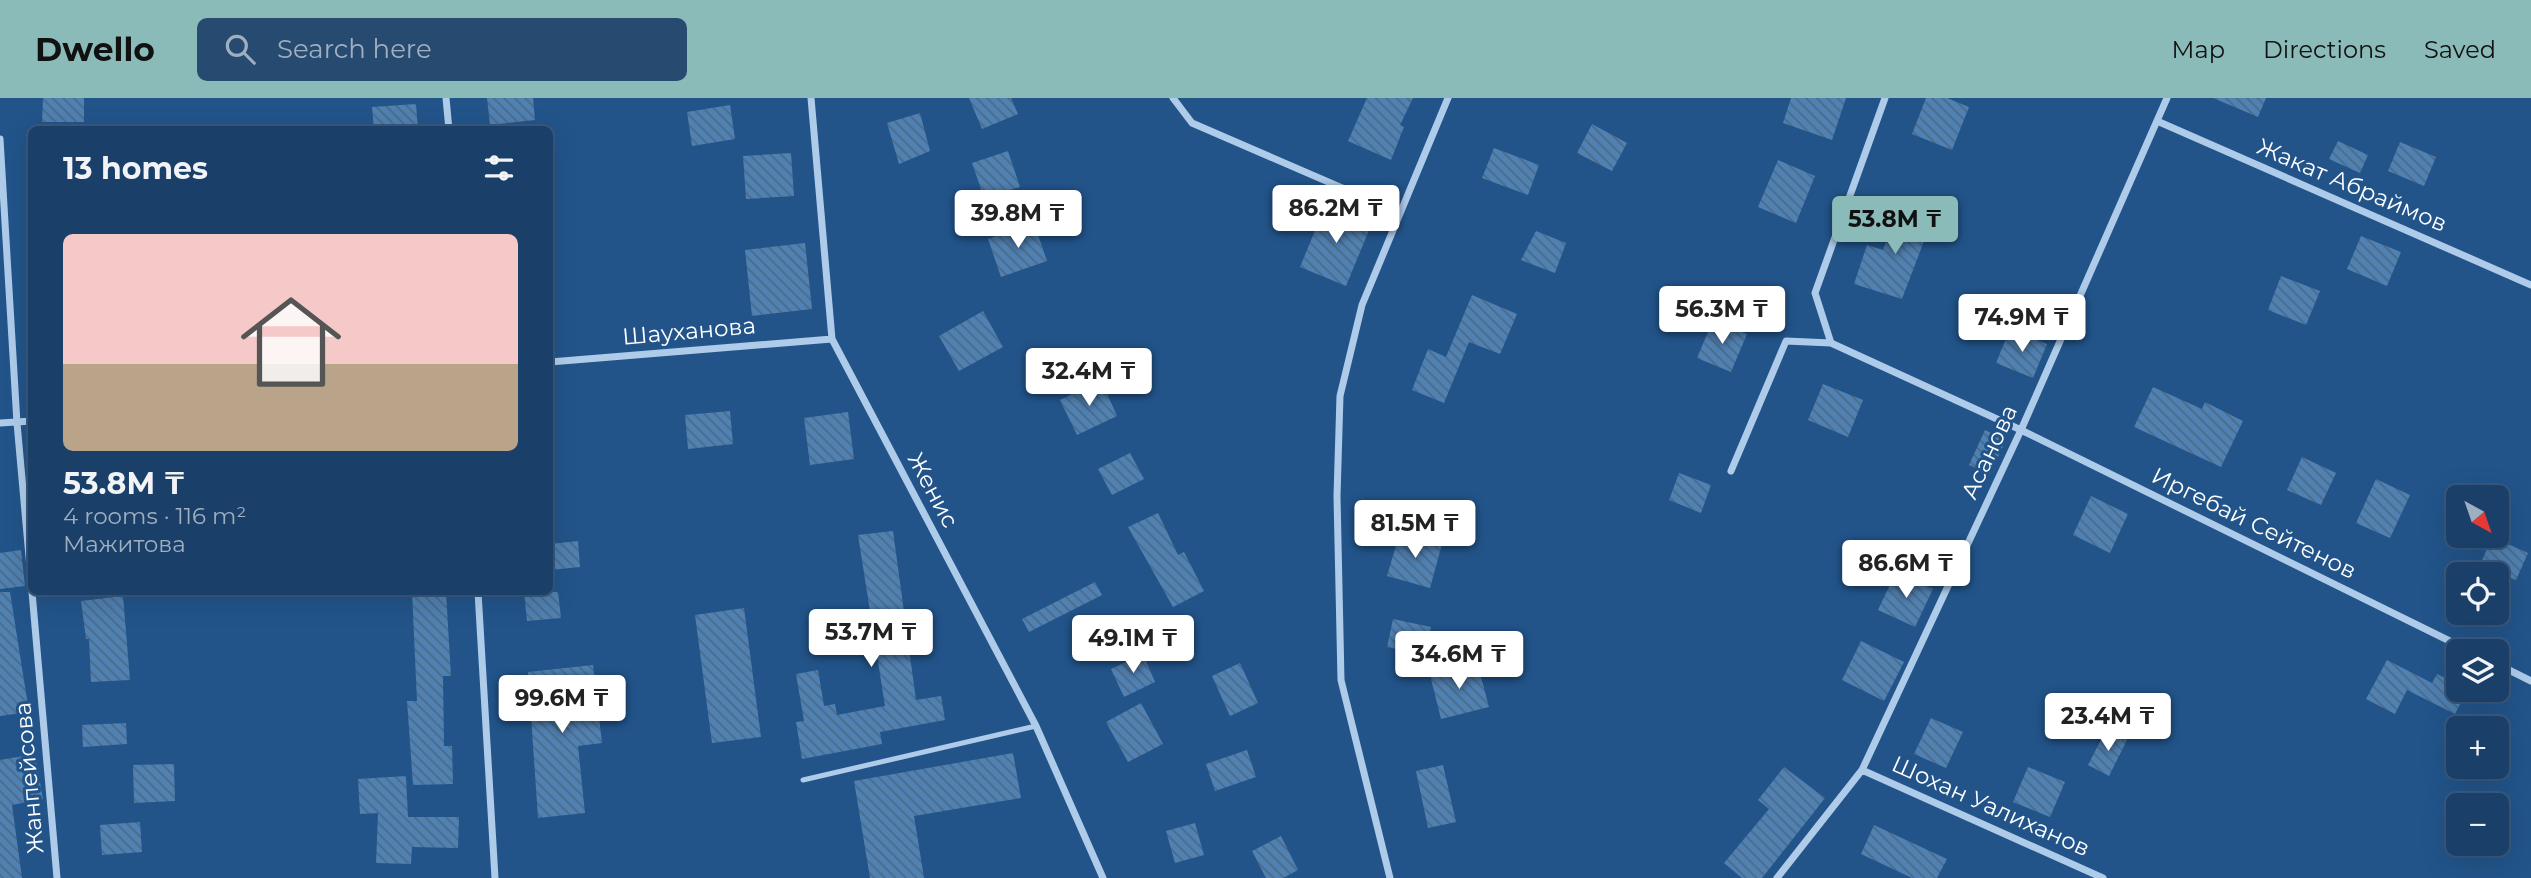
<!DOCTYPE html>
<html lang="en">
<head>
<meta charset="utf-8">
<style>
  body { margin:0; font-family:Montserrat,sans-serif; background:#274a71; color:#f1f3f6; height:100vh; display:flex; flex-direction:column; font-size:26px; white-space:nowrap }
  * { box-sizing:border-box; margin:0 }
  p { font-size:23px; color:#9fafc0 }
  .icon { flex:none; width:38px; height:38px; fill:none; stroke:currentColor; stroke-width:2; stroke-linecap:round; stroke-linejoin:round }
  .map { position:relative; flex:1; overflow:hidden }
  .details { position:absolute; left:28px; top:28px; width:525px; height:469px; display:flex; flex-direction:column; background:#1a3f68; border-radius:10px; box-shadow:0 7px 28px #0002,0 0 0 2px #38587c }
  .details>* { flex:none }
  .needle { width:46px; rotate:140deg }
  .buttons { position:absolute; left:2446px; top:387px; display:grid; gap:14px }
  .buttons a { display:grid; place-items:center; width:63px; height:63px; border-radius:10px; background:#1a3f68; box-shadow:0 7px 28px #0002,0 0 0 2px #38587c; font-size:35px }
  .price { position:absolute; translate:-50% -60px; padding:0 16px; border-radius:7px; background:#fff; color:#222; font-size:23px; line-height:46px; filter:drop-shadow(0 2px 4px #0008) }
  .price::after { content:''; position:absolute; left:50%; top:42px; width:21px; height:16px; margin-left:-10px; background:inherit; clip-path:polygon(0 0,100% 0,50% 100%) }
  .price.active { background:#8bbbb9; color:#111 }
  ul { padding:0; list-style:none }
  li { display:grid; align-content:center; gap:14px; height:371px; padding:0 35px }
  li span { display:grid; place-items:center; height:217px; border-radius:10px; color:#555 }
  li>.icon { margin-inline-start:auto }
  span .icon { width:126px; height:126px; fill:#fffc; stroke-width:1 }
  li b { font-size:30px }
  h2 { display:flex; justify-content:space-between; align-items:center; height:84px; padding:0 35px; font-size:30px }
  header { display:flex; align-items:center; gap:42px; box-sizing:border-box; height:98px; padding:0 35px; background:#8bbbb9; color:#111 }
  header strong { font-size:33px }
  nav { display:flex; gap:38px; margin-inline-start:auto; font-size:24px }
  .search { width:490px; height:63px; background:#274a71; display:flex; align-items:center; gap:18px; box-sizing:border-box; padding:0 24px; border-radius:10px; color:#9fafc0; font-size:26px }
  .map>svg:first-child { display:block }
  .building { fill:url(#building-back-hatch) }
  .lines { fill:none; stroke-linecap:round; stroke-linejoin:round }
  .lane { stroke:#aeccea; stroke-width:5 }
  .street { stroke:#aeccea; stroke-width:7 }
  .labels { text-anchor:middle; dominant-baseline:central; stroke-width:6; stroke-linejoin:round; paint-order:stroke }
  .street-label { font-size:23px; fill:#fff; stroke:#22548a }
</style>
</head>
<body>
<header>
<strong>Dwello</strong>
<div class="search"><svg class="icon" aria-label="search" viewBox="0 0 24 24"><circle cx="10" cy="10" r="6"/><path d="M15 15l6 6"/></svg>Search here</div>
<nav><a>Map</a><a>Directions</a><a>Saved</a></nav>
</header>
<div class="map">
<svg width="2531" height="780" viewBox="0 0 2531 780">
  <defs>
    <pattern id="building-back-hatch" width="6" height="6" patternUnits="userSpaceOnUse" patternTransform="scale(1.75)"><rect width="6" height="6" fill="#4f81b3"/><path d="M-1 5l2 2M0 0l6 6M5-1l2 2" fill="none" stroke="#4e6985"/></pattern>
  </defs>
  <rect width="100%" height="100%" fill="#22548a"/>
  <path class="building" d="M43 0H84V24H42Z
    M487 0H533L535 22 490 27Z
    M969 0H1011L1018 16 982 31Z
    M1367 0H1413L1400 27 1404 29 1391 62 1348 43Z
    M1791 0H1846L1832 42 1783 25Z
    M1926 0H1947L1969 9 1952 52 1912 36Z
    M2213 0H2266L2258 19Z
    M416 6 418 32H374L372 9Z
    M730 7 735 41 692 48 687 14Z
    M920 15 930 53 899 66 887 25Z
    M1592 26 1627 45 1612 73 1577 55Z
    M2338 43 2368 57 2360 75 2329 61Z
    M2400 44 2436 59 2424 88 2388 73Z
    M1494 50 1539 67 1528 97 1482 80Z
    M1008 53 1020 89 984 100 972 65Z
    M791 55 794 98 746 101 743 58Z
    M1778 62 1815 78 1796 125 1758 109Z
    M1326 106 1372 125 1346 188 1300 169Z
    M1898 110 1932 122 1902 201 1854 186 1867 147 1883 152Z
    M1034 125 1047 163 1001 179 988 141Z
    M1536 133 1566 145 1555 175 1521 162Z
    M2361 138 2401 154 2387 188 2347 171Z
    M805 145 812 211 752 218 745 152Z
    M2281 178 2320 193 2306 227 2268 212Z
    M1472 197 1517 216 1500 256 1469 244 1444 305 1412 292 1428 251 1446 259Z
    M983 213 1003 249 959 273 939 238Z
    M1713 222 1747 236 1731 274 1697 260Z
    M2010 231 2047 246 2033 280 1996 265Z
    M1101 282 1117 318 1077 337 1060 302Z
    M1823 286 1863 302 1848 339 1808 322Z
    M2153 289 2202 311 2205 304 2243 323 2221 369 2134 329Z
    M730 313 733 346 688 351 685 317Z
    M848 314 854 361 810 367 804 320Z
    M1985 332 2006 342 1990 376 1969 367Z
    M1130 355 1144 381 1112 397 1098 371Z
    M2302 359 2336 375 2321 407 2287 392Z
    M1679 375 1711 387 1701 415 1669 402Z
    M2376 381 2410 397 2390 440 2356 425Z
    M2091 398 2128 416 2110 455 2073 437Z
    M1158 415 1178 457 1184 454 1204 493 1173 509 1128 429Z
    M893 433 916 602 941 598 945 622 880 634 882 646 802 661 796 624 804 623 796 576 818 572 824 608 835 606 837 617 885 608 858 437Z
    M1400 434 1442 446 1430 490 1387 478Z
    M2492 439 2528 455 2516 482 2480 467Z
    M578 443 580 469 550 472V446Z
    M21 452 25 488 0 491V455Z
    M1896 474 1933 491 1915 529 1878 512Z
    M1095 484 1102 497 1029 534 1022 521Z
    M0 494H10L29 614 0 618Z
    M412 494H446L451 578H443L444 648H452L453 686 413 687 407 603H417Z
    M524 494H558L561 520 527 523Z
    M123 498 130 582 91 584 89 541H86L81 503Z
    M744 510 761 639 712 645 695 517Z
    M1393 521 1431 529 1425 557 1387 549Z
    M1861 543 1904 564 1884 603 1842 582Z
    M1143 556 1155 584 1124 599 1111 571Z
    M2387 562 2432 585 2437 576 2459 587V592H2467L2455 616 2407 592 2395 616 2366 601Z
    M1477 564 1489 609 1441 621 1430 577Z
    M1240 565 1258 605 1230 618 1212 578Z
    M593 567 602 645 578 648 585 715 538 720 528 574Z
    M1141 605 1163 646 1128 664 1106 624Z
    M1931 620 1963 634 1946 670 1914 656Z
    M126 625 127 646 83 649 82 627Z
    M2106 632 2127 642 2109 678 2088 667Z
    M1247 652 1256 679 1215 693 1206 666Z
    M1013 655 1021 700 914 718 924 780H870L854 683Z
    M35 656 43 701 12 707 22 780H0V662Z
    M174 666 175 703 134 705 133 667Z
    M1443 667 1456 724 1428 730 1416 673Z
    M1784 669 1825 700 1762 780H1742L1724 765 1769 711 1758 702Z
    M2028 669 2065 684 2050 719 2013 704Z
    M406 678 408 719H459L458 750 412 749 411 766 376 765 378 715 360 716 358 681Z
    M140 724 142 754 102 757 100 727Z
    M1195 725 1204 757 1175 765 1166 733Z
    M1874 727 1947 761 1937 780H1912L1861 756Z
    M1281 738 1298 772 1283 780H1266L1252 753Z"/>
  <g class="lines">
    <path class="lane" d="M803 682 1036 628"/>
    <path class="street" d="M446 0 449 32
      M811 0 832 241 1036 628 1103 780
      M1173 0 1192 25 1400 115
      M1885 0 1815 195 1831 245 2021 332 2470 553
      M2157 23 2531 187
      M0 41 17 325 32 492
      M550 264 832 241
      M0 325 32 323
      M1731 373 1786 243 1831 245
      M32 494 57 780
      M478 494 495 780
      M2497 566 2531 583
      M1862 672 2103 780
      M1390 780 1341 582 1337 398 1340 298 1362 207 1448 0
      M1777 780 1862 672 2021 332 2167 0"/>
  </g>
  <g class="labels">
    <g class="street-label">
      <text transform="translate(2352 87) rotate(23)">Жакат Абраймов</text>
      <text transform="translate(689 233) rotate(-5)">Шауханова</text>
      <text transform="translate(1989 354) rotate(-65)">Асанова</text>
      <text transform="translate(933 392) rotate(62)">Женис</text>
      <text transform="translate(2254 425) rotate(26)">Иргебай Сейтенов</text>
      <text transform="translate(29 680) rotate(-95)">Жанпейсова</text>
      <text transform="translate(1991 708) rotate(24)">Шохан Уалиханов</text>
    </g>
  </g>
</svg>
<div class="buttons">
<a><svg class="needle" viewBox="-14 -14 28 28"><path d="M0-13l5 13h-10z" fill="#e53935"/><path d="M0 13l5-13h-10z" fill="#9fafc0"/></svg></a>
<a><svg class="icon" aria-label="locate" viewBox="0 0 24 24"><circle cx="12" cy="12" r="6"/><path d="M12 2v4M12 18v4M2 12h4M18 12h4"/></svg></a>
<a><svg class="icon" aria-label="layers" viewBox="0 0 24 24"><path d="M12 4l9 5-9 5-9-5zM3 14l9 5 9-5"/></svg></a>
<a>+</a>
<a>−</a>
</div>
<b class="price" style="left:1336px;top:147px">86.2M ₸</b>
<b class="price" style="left:1018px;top:152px">39.8M ₸</b>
<b class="price active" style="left:1895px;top:158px">53.8M ₸</b>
<b class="price" style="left:1722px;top:248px">56.3M ₸</b>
<b class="price" style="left:2022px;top:256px">74.9M ₸</b>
<b class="price" style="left:1089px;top:310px">32.4M ₸</b>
<b class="price" style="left:1415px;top:462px">81.5M ₸</b>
<b class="price" style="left:1906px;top:502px">86.6M ₸</b>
<b class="price" style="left:871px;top:571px">53.7M ₸</b>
<b class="price" style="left:1133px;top:577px">49.1M ₸</b>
<b class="price" style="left:1459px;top:593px">34.6M ₸</b>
<b class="price" style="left:562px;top:637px">99.6M ₸</b>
<b class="price" style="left:2108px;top:655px">23.4M ₸</b>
<section class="details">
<h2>13 homes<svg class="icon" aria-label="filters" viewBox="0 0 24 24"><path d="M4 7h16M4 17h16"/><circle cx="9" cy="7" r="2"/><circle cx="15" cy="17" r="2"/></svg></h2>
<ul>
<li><span style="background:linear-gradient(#f6c9c9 60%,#b9a48a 0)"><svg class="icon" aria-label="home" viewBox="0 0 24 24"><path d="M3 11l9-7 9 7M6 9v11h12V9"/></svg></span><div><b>53.8M ₸</b><p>4 rooms · 116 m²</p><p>Мажитова</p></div></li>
</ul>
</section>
</div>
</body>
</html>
